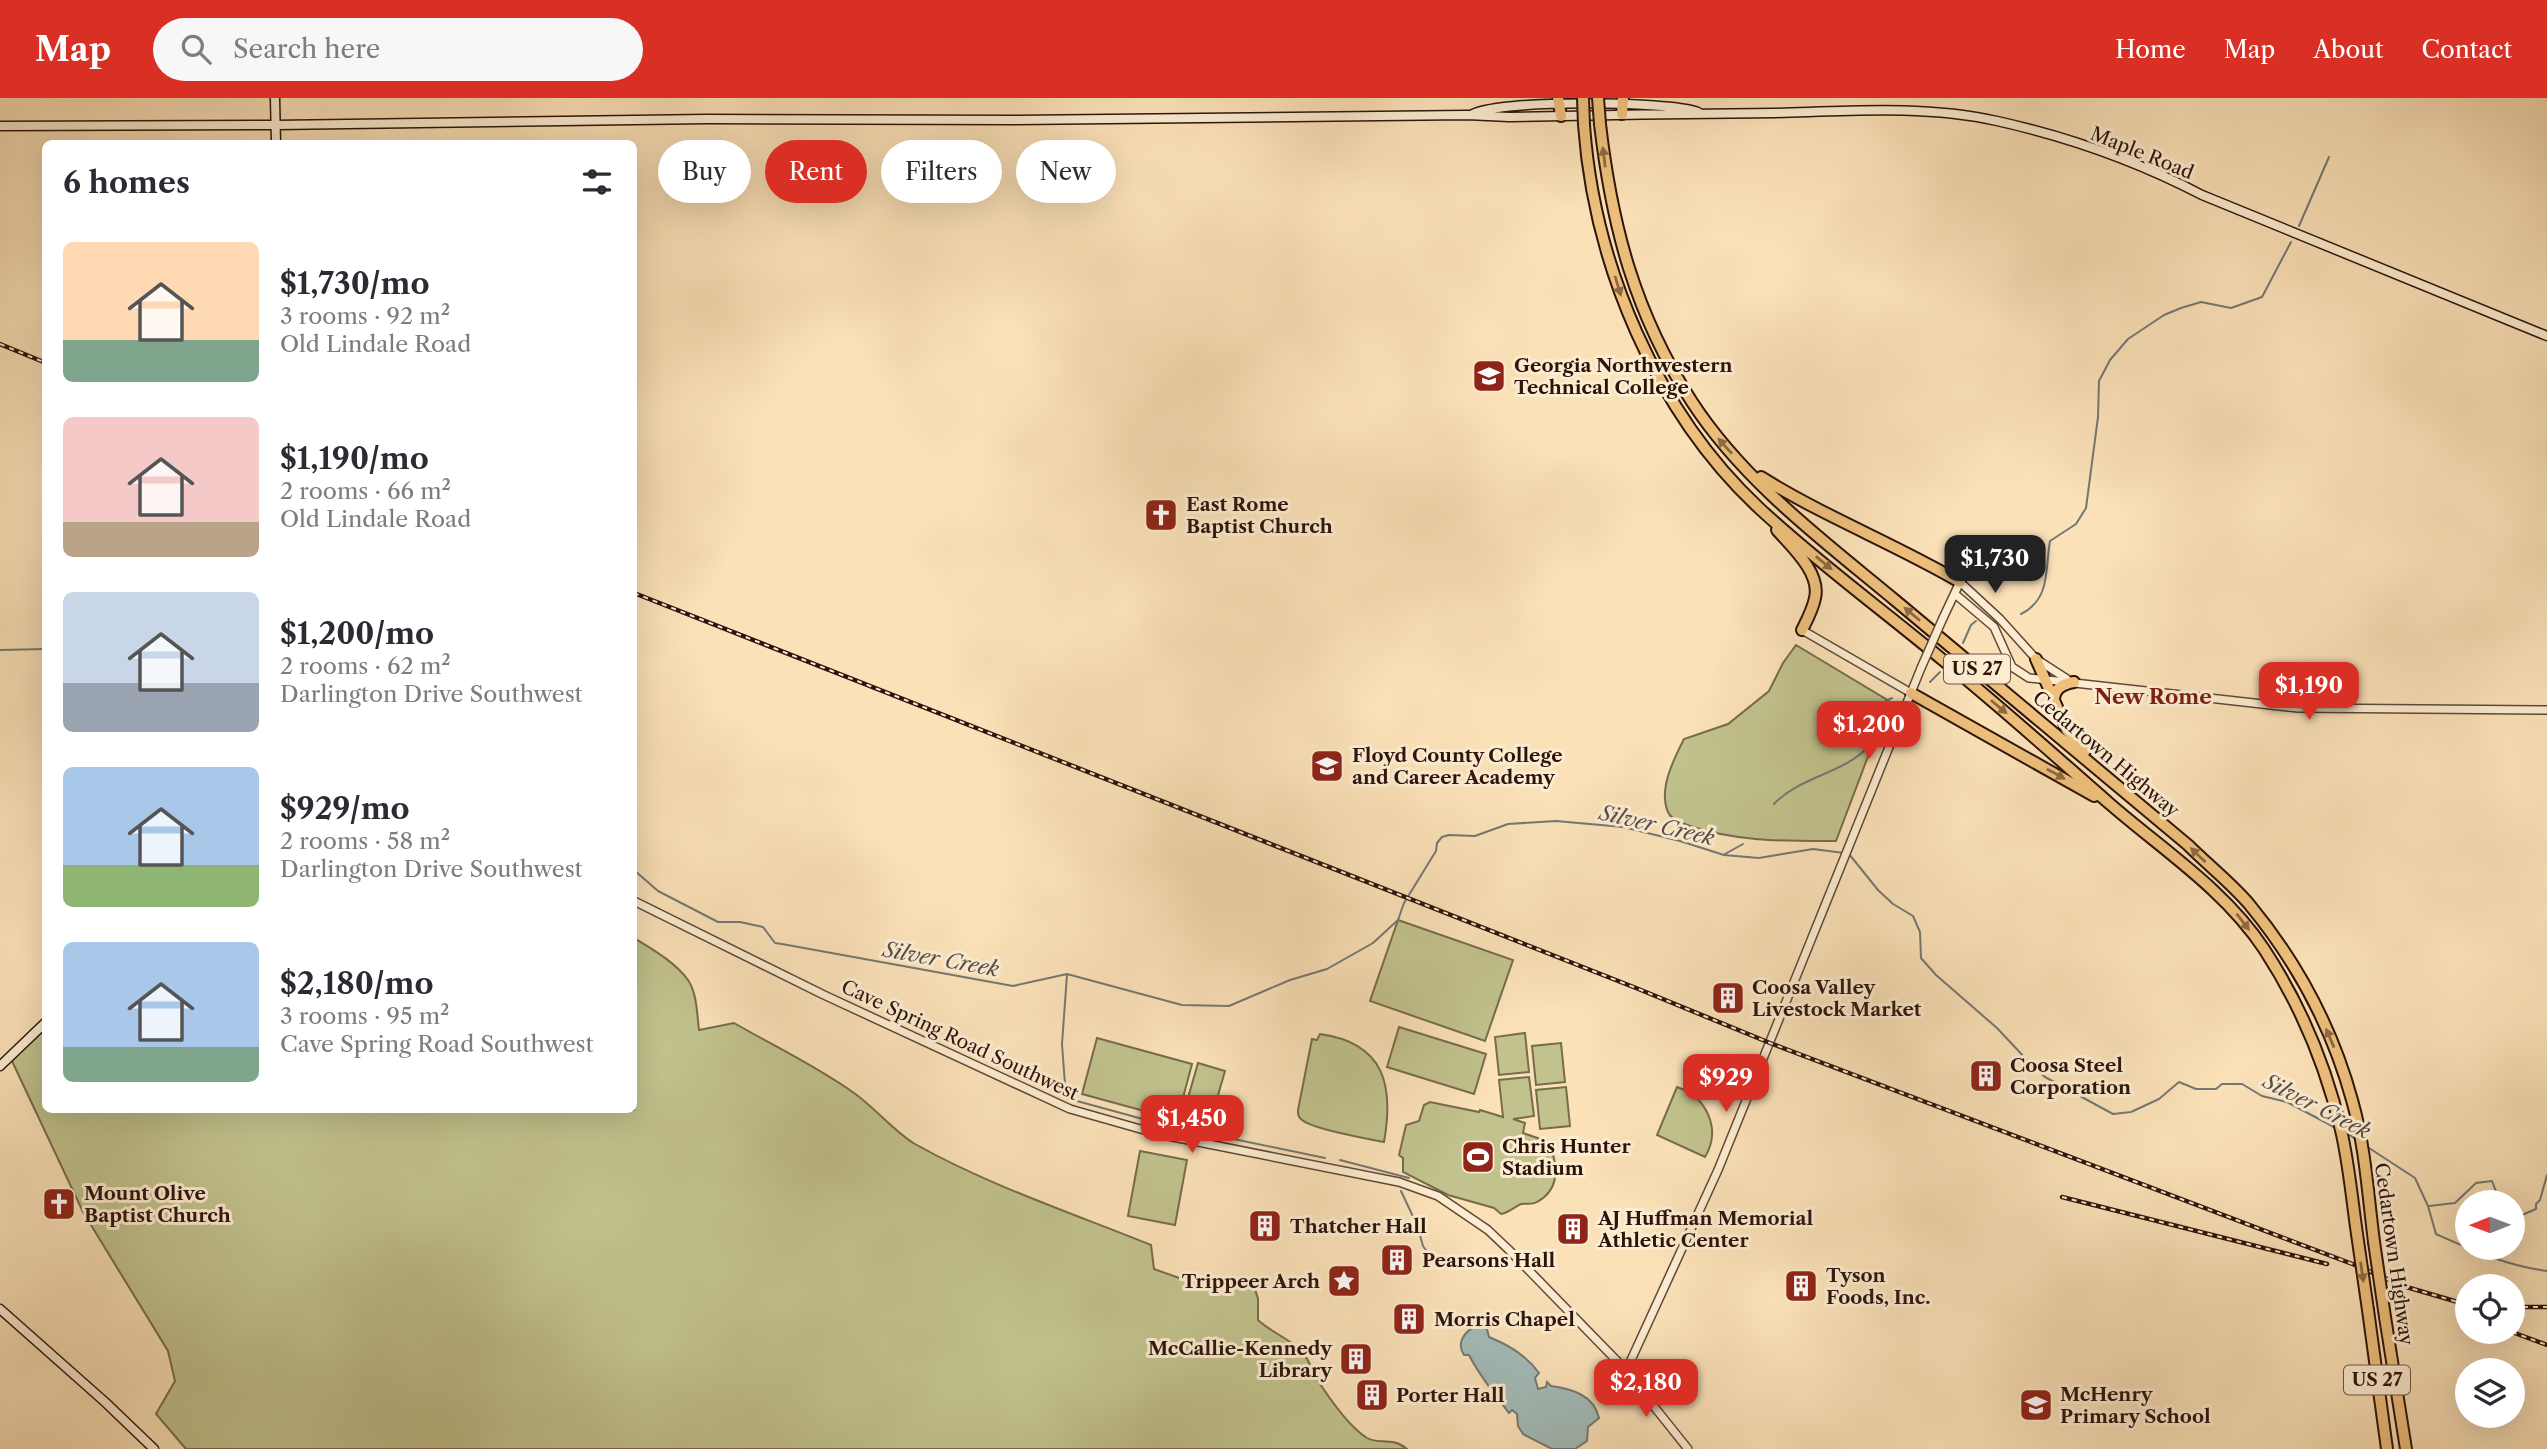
<!DOCTYPE html>
<html lang="en">
<head>
<meta charset="utf-8">
<style>
  body { margin:0; font-family:"Libre Caslon Text",serif; background:#f7f7f7; color:#2b2b33; height:100vh; display:flex; flex-direction:column; font-size:26px; white-space:nowrap }
  * { box-sizing:border-box; margin:0 }
  p { font-size:23px; color:#7c7c81 }
  .icon { flex:none; width:38px; height:38px; fill:none; stroke:currentColor; stroke-width:2; stroke-linecap:round; stroke-linejoin:round }
  .map { position:relative; flex:1; overflow:hidden }
  .panel { position:absolute; left:42px; top:42px; width:595px; height:973px; display:flex; flex-direction:column; background:#fff; border-radius:10px; box-shadow:0 7px 28px #0002 }
  .panel>* { flex:none }
  .top-card { position:absolute; left:658px; top:42px; width:665px; height:63px; display:flex; gap:14px }
  .needle { width:46px; rotate:269deg }
  .buttons { position:absolute; left:2455px; top:1092px; display:grid; gap:14px }
  .buttons a { display:grid; place-items:center; width:70px; height:70px; border-radius:50%; background:#fff; box-shadow:0 7px 28px #0002; font-size:35px }
  .price { position:absolute; translate:-50% -60px; padding:0 16px; border-radius:14px; background:#d93025; color:#fff; font-size:23px; line-height:46px; filter:drop-shadow(0 2px 4px #0008) }
  .price::after { content:''; position:absolute; left:50%; top:42px; width:21px; height:16px; margin-left:-10px; background:inherit; clip-path:polygon(0 0,100% 0,50% 100%) }
  .price.active { background:#222; color:#fff }
  ul { padding:0; list-style:none }
  li { display:flex; align-items:center; gap:21px; height:175px; padding:0 21px }
  li span { display:grid; place-items:center; flex:none; width:196px; height:140px; border-radius:10px; color:#555 }
  li>.icon { margin-inline-start:auto }
  span .icon { width:84px; height:84px; fill:#fffc; stroke-width:1 }
  li b { font-size:30px }
  h2 { display:flex; justify-content:space-between; align-items:center; height:84px; padding:0 21px; font-size:30px }
  .pill { padding:0 24px; border-radius:32px; background:#fff; box-shadow:0 7px 28px #0002; font-size:24px; line-height:63px }
  .pill.active { background:#d93025; color:#fff }
  header { display:flex; align-items:center; gap:42px; box-sizing:border-box; height:98px; padding:0 35px; background:#d93025; color:#fff }
  header strong { font-size:33px }
  nav { display:flex; gap:38px; margin-inline-start:auto; font-size:24px }
  .search { width:490px; height:63px; background:#f7f7f7; display:flex; align-items:center; gap:18px; box-sizing:border-box; padding:0 24px; border-radius:38px; color:#7c7c81; font-size:26px }
  .map>svg:first-child { display:block }
  .green { fill:#c1c28d; stroke:#776b4c; stroke-width:2 }
  .water { fill:#a2bbb8; stroke:#737873; stroke-width:2 }
  .lines { fill:none; stroke-linecap:round; stroke-linejoin:round }
  .stream { stroke:#737873; stroke-width:2 }
  .tertiary-casing { stroke:#604736; stroke-width:10 }
  .secondary-casing { stroke:#2d140b; stroke-width:11 }
  .motorway-casing { stroke:#2d140b; stroke-width:14 }
  .tertiary { stroke:#fcecd1; stroke-width:7 }
  .secondary { stroke:#fcecd1; stroke-width:8 }
  .motorway { stroke:#eec07c; stroke-width:10 }
  .rail-casing { stroke:#2d140b; stroke-width:4.5 }
  .rail { stroke:#fcecd1; stroke-width:2; stroke-dasharray:5; stroke-linecap:butt }
  .tertiary-bridge-casing { stroke:#604736; stroke-width:10; stroke-linecap:butt }
  .motorway-bridge-casing { stroke:#2d140b; stroke-width:14; stroke-linecap:butt }
  .tertiary-bridge { stroke:#fcecd1; stroke-width:7 }
  .motorway-bridge { stroke:#eec07c; stroke-width:10 }
  .oneway { fill:#8e6a44 }
  .labels { text-anchor:middle; dominant-baseline:central; stroke-width:6; stroke-linejoin:round; paint-order:stroke }
  .shield { fill:#fcecd1; stroke:#6b5546; stroke-width:2 }
  .shield-label { font-size:18px; font-weight:bold; fill:#2d140b }
  .street-label { font-size:19px; fill:#2d140b; stroke:#fcecd1 }
  .poi-label { font-size:19px; font-weight:bold; fill:#2d140b; stroke:#fcecd1; text-anchor:start }
  .neighbourhood-label { font-size:21px; font-weight:bold; fill:#7a1f14; stroke:#fcecd1 }
  .water-label { font-size:21px; font-style:italic; fill:#564e48; stroke:#fcecd1 }
</style>
</head>
<body>
<header>
<strong>Map</strong>
<div class="search"><svg class="icon" aria-label="search" viewBox="0 0 24 24"><circle cx="10" cy="10" r="6"/><path d="M15 15l6 6"/></svg>Search here</div>
<nav><a>Home</a><a>Map</a><a>About</a><a>Contact</a></nav>
</header>
<div class="map">
<svg width="2547" height="1351" viewBox="0 0 2547 1351">
  <rect width="100%" height="100%" fill="#fbe1b8"/>
  <filter id="stains"><feTurbulence type="fractalNoise" baseFrequency=".00286" numOctaves="4"/><feColorMatrix values="0 0 0 0 .2 0 0 0 0 .09 0 0 0 0 .02 0 0 0 .5 -.17"/></filter>
  <radialGradient id="worn" r=".72"><stop offset=".6" stop-color="#630" stop-opacity="0"/><stop offset="1" stop-color="#630" stop-opacity=".3"/></radialGradient>
  <path class="green" d="M1796 547 1889 603 1836 743C1785 743 1738 744 1690 728 1681 724 1672 723 1668 714 1658 691 1674 661 1684 641L1728 626 1769 593 1783 565Z
    M1398 822 1513 862 1485 943 1370 903Z
    M634 840C652 851 675 864 688 882 697 895 697 916 699 932L734 925C774 948 816 968 854 995 874 1009 897 1036 915 1046 990 1088 1072 1115 1151 1147L1154 1171 1182 1181 1255 1191 1258 1201V1222C1273 1236 1294 1242 1305 1258 1310 1264 1311 1272 1315 1278 1327 1297 1348 1328 1367 1340 1379 1347 1391 1338 1407 1351H186L156 1316 175 1283 168 1253 83 1114 11 961 45 927 46 1012H634Z
    M1399 929 1486 956 1474 996 1387 969Z
    M1525 935 1529 974 1499 977 1495 939Z
    M1320 936C1385 945 1394 988 1384 1044 1368 1041 1312 1031 1302 1022 1298 1019 1298 1016 1298 1012L1312 941 1317 942Z
    M1097 940 1192 966 1177 1022 1082 996Z
    M1561 945 1565 984 1536 987 1532 948Z
    M1198 965 1225 973 1208 1032 1181 1024Z
    M1529 979 1534 1018 1513 1021 1525 1025 1523 1035 1555 1046 1551 1050C1558 1070 1559 1092 1537 1104 1532 1107 1526 1105 1521 1106 1514 1109 1510 1114 1501 1116L1494 1110 1448 1097 1403 1074V1060L1399 1057 1406 1027 1419 1023 1424 1007 1430 1004 1479 1014 1480 1012 1503 1019 1499 982Z
    M1566 989 1570 1028 1540 1031 1536 992Z
    M1677 989C1706 998 1722 1031 1705 1059L1657 1037Z
    M1140 1053 1187 1062 1175 1127 1128 1118Z"/>
  <path class="water" d="M1476 1228H1481L1487 1231 1489 1239C1509 1247 1527 1258 1539 1275L1535 1280 1538 1291 1546 1289 1547 1284 1551 1288C1572 1291 1594 1297 1599 1320L1588 1329 1587 1343 1575 1351H1552L1523 1336 1518 1328 1517 1316 1512 1312 1509 1315C1495 1296 1480 1279 1469 1257H1464C1456 1245 1464 1234 1476 1228Z"/>
  <g class="lines">
    <path class="stream" d="M2299 128 2329 59
      M2021 516C2051 501 2045 471 2050 443L2076 426 2086 410 2098 319 2099 283 2110 262 2128 241 2164 217 2181 210 2201 204 2231 210 2262 199 2291 144
      M1963 545 1971 527 1976 523
      M0 552 46 551
      M1930 584 1940 574
      M1774 706C1799 679 1842 676 1867 650 1883 632 1865 611 1892 600
      M1725 756 1743 746
      M1849 756 1878 792 1893 806 1913 818 1920 834 1921 860 1936 877 1997 930 2026 961 2045 979 2113 1016 2131 1014 2159 1001 2179 984 2196 991H2216L2222 986H2242L2262 998 2287 1004 2334 1029
      M634 772 658 793 718 824H740L763 829 775 845 782 846 1013 888 1067 876 1182 907 1229 908 1290 882 1327 871 1373 845 1398 822 1404 805 1436 753 1437 745 1442 739 1449 737 1475 738 1508 726 1556 723 1623 729 1680 743 1724 757 1759 760 1813 751 1844 755
      M1067 877 1062 946 1066 1000 1161 1026 1325 1060
      M2346 1034 2355 1041
      M2366 1048 2415 1080 2428 1108 2436 1136C2472 1152 2507 1168 2547 1173
      M1340 1062 1409 1080
      M1401 1093 1417 1127 1423 1148 1437 1168
      M2429 1108 2455 1105 2476 1085 2492 1083 2500 1104
      M2513 1115 2522 1117 2536 1111V1106L2540 1102 2547 1077"/>
    <defs>
      <path id="tertiary" d="M1955 496 1994 529 2012 569 2029 580 2298 610 2547 612
        M1943 520 1960 484 2000 521 2036 561 2067 581
        M1802 532 1911 595
        M634 803 824 897 1070 1011 1158 1036 1399 1084 1438 1098 1488 1132 1508 1151 1620 1266 1688 1351
        M1626 1273 1718 1072 1921 570"/>
      <path id="secondary" d="M275 0 276 46
        M1471 17C1494 1 1670 3 1698 14
        M0 28 276 27 707 21 1015 22 1467 17 1509 19C1598 17 1686 16 1775 15 1848 13 1925 7 1997 23 2069 39 2137 63 2202 97L2547 238
        M0 968 46 924
        M0 1211 105 1304 154 1351"/>
      <path id="motorway" d="M1558 0 1561 18
        M1622 16 1623 0
        M1600 26C1612 129 1635 216 1692 304 1744 384 1824 443 1896 503 1993 585 2091 665 2188 747 2208 767 2231 785 2249 806 2297 864 2332 929 2352 1002 2365 1047 2368 1097 2374 1144
        M1584 27C1594 166 1656 314 1759 410 1818 465 1883 512 1944 563 2001 609 2055 658 2110 706 2163 752 2225 792 2264 851 2300 906 2326 968 2341 1032 2349 1066 2352 1102 2357 1136
        M1761 379C1825 419 1895 446 1960 484
        M1777 432C1792 449 1821 475 1815 500 1813 511 1807 522 1802 532
        M2036 561 2067 632 2085 653
        M1911 595 2094 698
        M2054 605C2053 591 2062 586 2074 584
        M2368 1212 2387 1351
        M2385 1219 2406 1351"/>
    </defs>
    <use href="#tertiary" class="tertiary-casing"/>
    <use href="#secondary" class="secondary-casing"/>
    <use href="#motorway" class="motorway-casing"/>
    <use href="#tertiary" class="tertiary"/>
    <use href="#secondary" class="secondary"/>
    <use href="#motorway" class="motorway"/>
    <defs>
      <path id="rail" d="M0 246 46 265
        M634 495 1636 890 1770 945 2355 1167 2403 1188 2468 1207
        M2062 1099 2327 1166
        M2513 1209H2547
        M2512 1234 2547 1247"/>
    </defs>
    <use href="#rail" class="rail-casing"/>
    <use href="#rail" class="rail"/>
    <defs>
      <path id="tertiary-bridge" d="M1921 570 1943 520"/>
      <path id="motorway-bridge" d="M1583 0 1584 27
        M1598 0 1600 26
        M2357 1136 2368 1212
        M2374 1144 2385 1219"/>
    </defs>
    <use href="#tertiary-bridge" class="tertiary-bridge-casing"/>
    <use href="#motorway-bridge" class="motorway-bridge-casing"/>
    <use href="#tertiary-bridge" class="tertiary-bridge"/>
    <use href="#motorway-bridge" class="motorway-bridge"/>
  </g>
  <defs><path id="oneway-solid" d="M-6-.8H1V-3.2L6.5 0L1 3.2V.8H-6Z" transform="scale(1.75)"/></defs>
  <g class="oneway">
    <use href="#oneway-solid" transform="translate(1604 59) rotate(-97)"/>
    <use href="#oneway-solid" transform="translate(1618 188) rotate(73)"/>
    <use href="#oneway-solid" transform="translate(1725 348) rotate(-132)"/>
    <use href="#oneway-solid" transform="translate(1824 465) rotate(39)"/>
    <use href="#oneway-solid" transform="translate(1912 516) rotate(-140)"/>
    <use href="#oneway-solid" transform="translate(1999 609) rotate(40)"/>
    <use href="#oneway-solid" transform="translate(2056 676) rotate(29)"/>
    <use href="#oneway-solid" transform="translate(2198 757) rotate(-136)"/>
    <use href="#oneway-solid" transform="translate(2243 824) rotate(52)"/>
    <use href="#oneway-solid" transform="translate(2330 940) rotate(-113)"/>
    <use href="#oneway-solid" transform="translate(2362 1174) rotate(82)"/>
  </g>
  <defs>
    <symbol id="university-square" viewBox="-11 -11 22 22"><rect x="-9" y="-9" width="18" height="18" rx="4" fill="#8f2418" stroke="#fcecd1"/><path d="M0-5L7-2L0 1L-7-2ZM-4 1L0 2.5L4 1V4Q0 6-4 4Z" fill="#fff"/></symbol>
    <symbol id="church-square" viewBox="-11 -11 22 22"><rect x="-9" y="-9" width="18" height="18" rx="4" fill="#8f2418" stroke="#fcecd1"/><path d="M-1.2-6h2.4v3.5h3.3v2.4h-3.3V6h-2.4V-.1h-3.3v-2.4h3.3Z" fill="#fff"/></symbol>
    <symbol id="school-square" viewBox="-11 -11 22 22"><rect x="-9" y="-9" width="18" height="18" rx="4" fill="#8f2418" stroke="#fcecd1"/><path d="M0-5L7-2L0 1L-7-2ZM-4 1L0 2.5L4 1V4Q0 6-4 4Z" fill="#fff"/></symbol>
    <symbol id="building-square" viewBox="-11 -11 22 22"><rect x="-9" y="-9" width="18" height="18" rx="4" fill="#8f2418" stroke="#fcecd1"/><path d="M-4-6H4V6H1V3H-1V6H-4ZM-2.5-4.3h1.7v1.8h-1.7ZM.8-4.3h1.7v1.8H.8ZM-2.5-1h1.7V.8h-1.7ZM.8-1h1.7V.8H.8Z" fill="#fff"/></symbol>
    <symbol id="stadium-square" viewBox="-11 -11 22 22"><rect x="-9" y="-9" width="18" height="18" rx="4" fill="#8f2418" stroke="#fcecd1"/><path d="M0-5a6.5 5 0 1 0 0 10a6.5 5 0 1 0 0-10ZM-3.5-1.8h7v3.6h-7Z" fill="#fff"/></symbol>
    <symbol id="sight-square" viewBox="-11 -11 22 22"><rect x="-9" y="-9" width="18" height="18" rx="4" fill="#8f2418" stroke="#fcecd1"/><path d="M0-6L1.8-2.2L6-1.7L2.9 1.2L3.7 5.4L0 3.3L-3.7 5.4L-2.9 1.2L-6-1.7L-1.8-2.2Z" fill="#fff"/></symbol>
  </defs>
  <g fill-rule="evenodd">
    <use href="#university-square" x="1470" y="259" width="38" height="38"/>
    <use href="#church-square" x="1142" y="398" width="38" height="38"/>
    <use href="#school-square" x="1308" y="649" width="38" height="38"/>
    <use href="#building-square" x="1709" y="881" width="38" height="38"/>
    <use href="#building-square" x="1967" y="959" width="38" height="38"/>
    <use href="#stadium-square" x="1459" y="1040" width="38" height="38"/>
    <use href="#church-square" x="40" y="1087" width="38" height="38"/>
    <use href="#building-square" x="1246" y="1109" width="38" height="38"/>
    <use href="#building-square" x="1554" y="1112" width="38" height="38"/>
    <use href="#building-square" x="1378" y="1143" width="38" height="38"/>
    <use href="#sight-square" x="1325" y="1164" width="38" height="38"/>
    <use href="#building-square" x="1782" y="1169" width="38" height="38"/>
    <use href="#building-square" x="1390" y="1202" width="38" height="38"/>
    <use href="#building-square" x="1337" y="1242" width="38" height="38"/>
    <use href="#building-square" x="1353" y="1278" width="38" height="38"/>
    <use href="#school-square" x="2017" y="1288" width="38" height="38"/>
  </g>
  <g class="labels">
    <g class="shield">
      <rect x="1944" y="556.5" width="66" height="29" rx="5"/>
      <rect x="2344" y="1267.5" width="66" height="29" rx="5"/>
    </g>
    <g class="shield-label">
      <text x="1977" y="571">US 27</text>
      <text x="2377" y="1282">US 27</text>
    </g>
    <g class="street-label">
      <text transform="translate(2142 55) rotate(22)">Maple Road</text>
      <text transform="translate(2106 656) rotate(40)">Cedartown Highway</text>
      <text transform="translate(960 942) rotate(25)">Cave Spring Road Southwest</text>
      <text transform="translate(2394 1156) rotate(82)">Cedartown Highway</text>
    </g>
    <g class="poi-label">
      <text x="1514" y="267">Georgia Northwestern<tspan x="1514" dy="22">Technical College</tspan></text>
      <text x="1186" y="406">East Rome<tspan x="1186" dy="22">Baptist Church</tspan></text>
      <text x="1352" y="657">Floyd County College<tspan x="1352" dy="22">and Career Academy</tspan></text>
      <text x="1752" y="889">Coosa Valley<tspan x="1752" dy="22">Livestock Market</tspan></text>
      <text x="2010" y="967">Coosa Steel<tspan x="2010" dy="22">Corporation</tspan></text>
      <text x="1502" y="1048">Chris Hunter<tspan x="1502" dy="22">Stadium</tspan></text>
      <text x="84" y="1095">Mount Olive<tspan x="84" dy="22">Baptist Church</tspan></text>
      <text x="1598" y="1120">AJ Huffman Memorial<tspan x="1598" dy="22">Athletic Center</tspan></text>
      <text x="1290" y="1128">Thatcher Hall</text>
      <text x="1422" y="1162">Pearsons Hall</text>
      <text x="1826" y="1177">Tyson<tspan x="1826" dy="22">Foods, Inc.</tspan></text>
      <text x="1320" y="1183" text-anchor="end">Trippeer Arch</text>
      <text x="1434" y="1221">Morris Chapel</text>
      <text x="1332" y="1250" text-anchor="end">McCallie-Kennedy<tspan x="1332" dy="22">Library</tspan></text>
      <text x="2060" y="1296">McHenry<tspan x="2060" dy="22">Primary School</tspan></text>
      <text x="1396" y="1297">Porter Hall</text>
    </g>
    <g class="neighbourhood-label">
      <text x="2153" y="598">New Rome</text>
    </g>
    <g class="water-label">
      <text transform="translate(1657 727) rotate(13)">Silver Creek</text>
      <text transform="translate(941 861) rotate(10)">Silver Creek</text>
      <text transform="translate(2317 1008) rotate(27)">Silver Creek</text>
    </g>
  </g>
  <rect width="100%" height="100%" filter="url(#stains)"/>
  <rect width="100%" height="100%" fill="url(#worn)"/>
</svg>
<div class="buttons">
<a><svg class="needle" viewBox="-14 -14 28 28"><path d="M0-13l5 13h-10z" fill="#e53935"/><path d="M0 13l5-13h-10z" fill="#7c7c81"/></svg></a>
<a><svg class="icon" aria-label="locate" viewBox="0 0 24 24"><circle cx="12" cy="12" r="6"/><path d="M12 2v4M12 18v4M2 12h4M18 12h4"/></svg></a>
<a><svg class="icon" aria-label="layers" viewBox="0 0 24 24"><path d="M12 4l9 5-9 5-9-5zM3 14l9 5 9-5"/></svg></a>
</div>
<b class="price active" style="left:1995px;top:497px">$1,730</b>
<b class="price" style="left:2309px;top:624px">$1,190</b>
<b class="price" style="left:1869px;top:663px">$1,200</b>
<b class="price" style="left:1726px;top:1016px">$929</b>
<b class="price" style="left:1192px;top:1057px">$1,450</b>
<b class="price" style="left:1646px;top:1321px">$2,180</b>
<div class="top-card">
<a class="pill">Buy</a>
<a class="pill active">Rent</a>
<a class="pill">Filters</a>
<a class="pill">New</a>
</div>
<section class="panel">
<h2>6 homes<svg class="icon" aria-label="filters" viewBox="0 0 24 24"><path d="M4 7h16M4 17h16"/><circle cx="9" cy="7" r="2"/><circle cx="15" cy="17" r="2"/></svg></h2>
<ul>
<li><span style="background:linear-gradient(#ffd9b3 70%,#7fa58c 0)"><svg class="icon" aria-label="home" viewBox="0 0 24 24"><path d="M3 11l9-7 9 7M6 9v11h12V9"/></svg></span><div><b>$1,730/mo</b><p>3 rooms · 92 m²</p><p>Old Lindale Road</p></div></li>
<li><span style="background:linear-gradient(#f6c9c9 75%,#b9a48a 0)"><svg class="icon" aria-label="home" viewBox="0 0 24 24"><path d="M3 11l9-7 9 7M6 9v11h12V9"/></svg></span><div><b>$1,190/mo</b><p>2 rooms · 66 m²</p><p>Old Lindale Road</p></div></li>
<li><span style="background:linear-gradient(#c9d6e8 65%,#9aa5b1 0)"><svg class="icon" aria-label="home" viewBox="0 0 24 24"><path d="M3 11l9-7 9 7M6 9v11h12V9"/></svg></span><div><b>$1,200/mo</b><p>2 rooms · 62 m²</p><p>Darlington Drive Southwest</p></div></li>
<li><span style="background:linear-gradient(#a9c7e8 70%,#8fb573 0)"><svg class="icon" aria-label="home" viewBox="0 0 24 24"><path d="M3 11l9-7 9 7M6 9v11h12V9"/></svg></span><div><b>$929/mo</b><p>2 rooms · 58 m²</p><p>Darlington Drive Southwest</p></div></li>
<li><span style="background:linear-gradient(#a9c7e8 75%,#7fa58c 0)"><svg class="icon" aria-label="home" viewBox="0 0 24 24"><path d="M3 11l9-7 9 7M6 9v11h12V9"/></svg></span><div><b>$2,180/mo</b><p>3 rooms · 95 m²</p><p>Cave Spring Road Southwest</p></div></li>
</ul>
</section>
</div>
</body>
</html>
